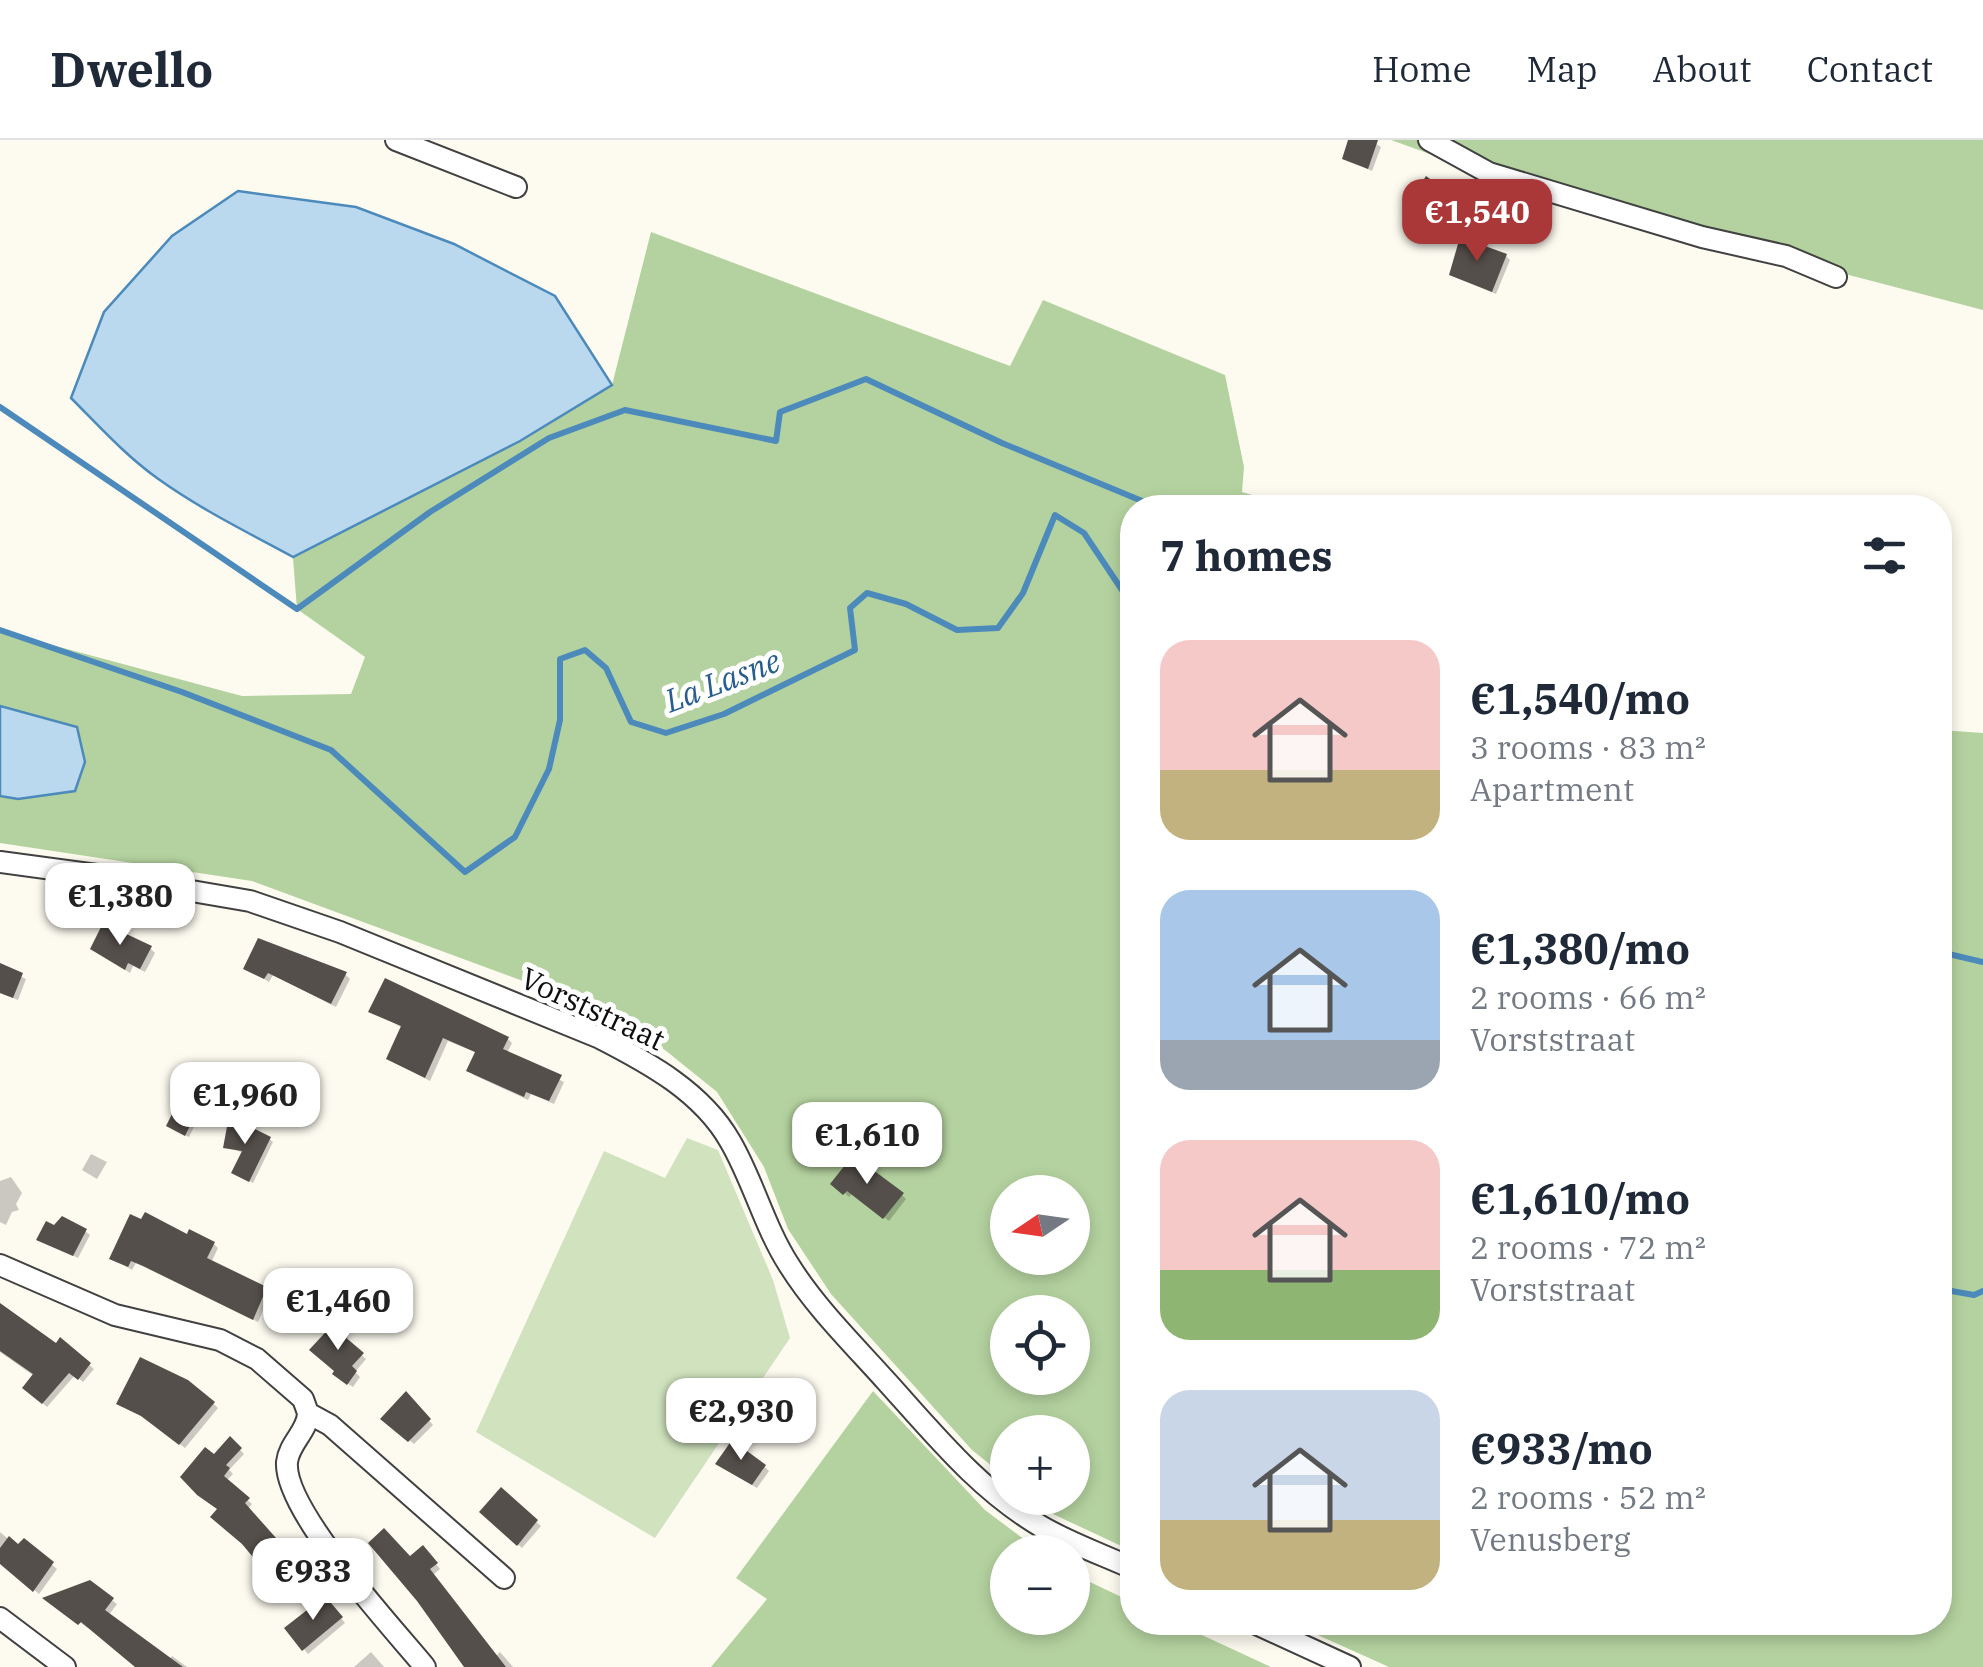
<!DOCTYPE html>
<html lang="en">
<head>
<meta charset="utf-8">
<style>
  body { margin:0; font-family:"IBM Plex Serif",serif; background:#f6f6f7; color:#1f2937; height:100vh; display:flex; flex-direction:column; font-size:38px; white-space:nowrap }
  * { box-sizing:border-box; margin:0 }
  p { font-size:32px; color:#747a83 }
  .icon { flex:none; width:55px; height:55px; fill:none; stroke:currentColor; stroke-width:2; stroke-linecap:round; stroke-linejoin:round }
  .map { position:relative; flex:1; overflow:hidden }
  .side { position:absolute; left:1120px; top:355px; width:832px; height:1140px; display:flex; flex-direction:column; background:#fff; border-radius:40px; box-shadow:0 5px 15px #0003 }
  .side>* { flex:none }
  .needle { width:65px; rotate:257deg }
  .controls { position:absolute; left:990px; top:1035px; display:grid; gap:20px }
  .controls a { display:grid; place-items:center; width:100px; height:100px; border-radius:50%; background:#fff; box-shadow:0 5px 15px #0003; font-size:50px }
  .price { position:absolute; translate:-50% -85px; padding:0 22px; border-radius:20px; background:#fff; color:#222; font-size:32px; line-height:65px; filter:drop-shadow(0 2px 5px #0008) }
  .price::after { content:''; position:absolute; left:50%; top:60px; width:30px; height:22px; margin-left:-15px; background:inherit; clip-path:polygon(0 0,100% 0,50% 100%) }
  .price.active { background:#ab3839; color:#fff }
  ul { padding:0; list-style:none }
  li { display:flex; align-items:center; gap:30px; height:250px; padding:0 40px }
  li span { display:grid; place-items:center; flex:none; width:280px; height:200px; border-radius:30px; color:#555 }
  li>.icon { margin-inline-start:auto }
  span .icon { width:120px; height:120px; fill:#fffc; stroke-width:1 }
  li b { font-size:42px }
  h2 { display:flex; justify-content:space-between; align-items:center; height:120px; padding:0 40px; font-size:42px }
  header { display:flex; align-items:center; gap:60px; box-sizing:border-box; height:140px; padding:0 50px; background:#fff; border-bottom:2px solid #e0e1e3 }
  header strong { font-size:48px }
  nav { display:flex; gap:55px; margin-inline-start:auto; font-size:35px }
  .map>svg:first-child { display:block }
  .green { fill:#d0e3be }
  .forest { fill:#b4d29f; fill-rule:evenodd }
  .water { fill:#bbd9ee; stroke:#4c8abb; stroke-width:2.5 }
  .shadow { fill:#0003 }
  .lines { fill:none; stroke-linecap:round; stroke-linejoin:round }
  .stream { stroke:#4c8abb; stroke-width:6 }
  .building { fill:#554f4b }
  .minor-casing { stroke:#414141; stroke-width:24 }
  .minor { stroke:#fff; stroke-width:20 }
  .labels { text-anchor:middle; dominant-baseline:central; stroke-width:10; stroke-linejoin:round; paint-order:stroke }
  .street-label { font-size:30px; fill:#0e0e0e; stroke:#fff }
  .water-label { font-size:32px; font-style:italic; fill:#275d8f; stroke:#fff }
</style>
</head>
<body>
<header>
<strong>Dwello</strong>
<nav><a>Home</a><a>Map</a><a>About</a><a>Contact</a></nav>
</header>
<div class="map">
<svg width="1983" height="1527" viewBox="0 0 1983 1527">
  <rect width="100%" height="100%" fill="#fdfbf0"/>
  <path class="green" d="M687 998 718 1010 773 1140 790 1198 655 1398 476 1292 604 1011 665 1038Z"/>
  <path class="forest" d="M1391 0H1983V170L1547 56Z
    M651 92 1010 226 1043 160 1225 235 1244 327 1242 352 1293 367 1132 368V1411L1055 1375 1032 1358H1072V1292H1008L1007 1338 972 1310 831 1154 788 1089 764 1027 717 952 665 910 574 860 252 741 0 703V491L242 556 351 554 365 517 297 469 293 418 520 301 612 245ZM1008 1052H1072V1118H1008ZM1008 1172H1072V1238H1008Z
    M1940 590 1983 593V1527H1389L1291 1483 1940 1482Z
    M873 1251 985 1370 1041 1412H1008V1478H1072L1073 1434 1132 1462V1482L1176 1483 1271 1527H711L767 1459 736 1438Z"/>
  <path class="water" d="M238 51 356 67 454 104 555 156 612 245 520 301 293 417C247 392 200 369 157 338 125 315 99 286 71 258L104 172 172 96Z
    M0 566 77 587 85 622 75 651 18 659 0 656Z"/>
  <path class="shadow" d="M1350 0H1370L1381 7 1372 31 1344 18Z
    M1426 40 1465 69 1445 97 1413 73Z
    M1506 116 1510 120 1496 154 1452 135Z
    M150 808 155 813 145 832 133 826 130 833 98 813Z
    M0 826 26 839 18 860 0 853Z
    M246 828 345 834 350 839 336 867 273 835 269 842Z
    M371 871 508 899 512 903 507 913 564 942 554 964 531 954 528 960 474 935 469 930 477 913 448 901 430 941 389 919 403 888Z
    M198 967 202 971 189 997 173 989Z
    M269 999 273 1002 253 1043 238 1035 244 1013 226 1007Z
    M91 1014 107 1022 97 1039 82 1030Z
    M11 1037 22 1053 16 1064 19 1070 12 1072 6 1085 0 1082V1041Z
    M834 1044 902 1055 906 1059 889 1081 853 1053 849 1057Z
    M85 1091 90 1095 78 1118 40 1100Z
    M214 1104 218 1108 211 1123 270 1154 258 1182 136 1123 132 1130 112 1118Z
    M0 1165 56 1206 61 1201 94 1229 83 1242 75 1235 47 1267 25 1248 34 1236 0 1212Z
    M335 1185 348 1197 347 1202 366 1219 355 1232 360 1237 353 1247 339 1238Z
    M406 1254 433 1285 414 1304 388 1283Z
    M120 1263H213L218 1268 185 1308 148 1280Z
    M230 1299 244 1314 229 1330 233 1334 226 1341 252 1364 248 1369 302 1431 282 1448 220 1369 214 1318Z
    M765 1327 769 1331 757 1348 723 1328Z
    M501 1351 541 1386 522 1408 482 1372Z
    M0 1392 19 1408 24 1401 57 1429 39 1454 0 1420Z
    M423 1408 440 1429 433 1435 496 1516 500 1512 513 1527H473L410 1419Z
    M89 1443 117 1464 108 1476 169 1520 172 1516 187 1527H138L114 1505 49 1462Z
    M329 1463 345 1483 308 1514 304 1509Z
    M371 1512 384 1527H354Z"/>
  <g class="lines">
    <path class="stream" d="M0 267 297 469 430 372 549 298 625 270 776 301 780 272 866 239 1002 303 1159 368
      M0 490 182 552 331 610 465 732 515 697 549 629 560 580V519L585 510 606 528 631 582 666 593 724 574 855 510 850 468 867 453 906 464 957 490 998 488 1023 453 1055 375 1084 393 1124 453 1132 456
      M1940 812 1983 822
      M1940 1149 1974 1155 1983 1151"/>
  </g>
  <path class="building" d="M1348 0H1378L1368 29 1342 19Z
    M1426 36 1462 62 1439 94 1405 69Z
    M1460 97 1507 114 1492 152 1449 135Z
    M103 783 152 806 140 829 128 823 125 830 90 809Z
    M258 798 347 832 331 864 268 833 264 839 243 829Z
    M0 823 23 833 13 858 0 853Z
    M385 838 509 897 503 909 562 935 549 961 526 952 524 957 466 931 475 912 443 898 425 938 386 919 401 886 368 872Z
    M181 956 200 965 185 996 166 986Z
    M229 976 271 997 249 1042 231 1033 242 1011 223 1008Z
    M853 1015 904 1053 883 1079 847 1051 843 1055 830 1044Z
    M145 1072 187 1094 189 1089 215 1102 207 1118 267 1147 253 1180 143 1126 131 1121 128 1127 109 1119 130 1074 141 1079Z
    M62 1076 87 1089 73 1116 36 1100 46 1081 54 1085Z
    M0 1163 56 1203 60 1197 91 1223 78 1240 69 1233 42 1264 22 1248 33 1234 0 1211Z
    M335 1182 345 1190 344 1196 364 1213 352 1226 357 1231 347 1245 332 1234 334 1231 309 1210Z
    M140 1217 188 1240 215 1262 179 1305 141 1276 116 1264Z
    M406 1251 431 1279 408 1302 380 1279Z
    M230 1296 242 1308 226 1325 230 1328 224 1336 250 1358 245 1363 300 1425 277 1446 242 1404 210 1377 217 1369 197 1355 180 1337 205 1307 214 1314Z
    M732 1300 766 1325 752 1345 715 1324Z
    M501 1347 538 1380 517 1406 479 1372Z
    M384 1388 410 1416 423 1405 438 1423 430 1429 506 1527H464L417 1461 368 1403Z
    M9 1396 18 1404 24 1398 54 1422 33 1452 0 1424V1408Z
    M90 1440 114 1458 105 1470 183 1527H135L81 1482 78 1485 42 1458Z
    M325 1456 343 1477 302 1511 284 1488Z"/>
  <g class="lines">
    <defs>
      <path id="minor" d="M396 0 516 47
        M1429 0 1489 33 1702 97 1786 116 1836 137
        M0 722 104 736 250 761 340 792 600 898C649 923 702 952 730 1001 753 1040 764 1086 789 1125 816 1168 853 1204 887 1242 934 1294 980 1351 1042 1387 1070 1403 1103 1415 1132 1428
        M0 1125 115 1175 220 1200 257 1219 303 1259 308 1273 330 1285 504 1438
        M308 1273C308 1291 289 1303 287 1322 283 1370 393 1488 425 1527
        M0 1478 65 1527
        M1252 1482 1350 1527"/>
    </defs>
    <use href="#minor" class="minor-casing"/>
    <use href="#minor" class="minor"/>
  </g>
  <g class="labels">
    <g class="street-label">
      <text transform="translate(593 868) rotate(25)">Vorststraat</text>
    </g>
    <g class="water-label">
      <text transform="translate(722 540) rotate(-21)">La Lasne</text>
    </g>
  </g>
</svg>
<div class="controls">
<a><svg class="needle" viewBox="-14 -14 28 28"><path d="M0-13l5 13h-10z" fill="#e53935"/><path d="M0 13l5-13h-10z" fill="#747a83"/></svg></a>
<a><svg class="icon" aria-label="locate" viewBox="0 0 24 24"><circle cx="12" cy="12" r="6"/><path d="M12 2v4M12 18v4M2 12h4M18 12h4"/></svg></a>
<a>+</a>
<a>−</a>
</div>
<b class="price active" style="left:1477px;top:124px">€1,540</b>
<b class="price" style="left:120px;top:808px">€1,380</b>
<b class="price" style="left:245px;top:1007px">€1,960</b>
<b class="price" style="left:867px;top:1047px">€1,610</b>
<b class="price" style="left:338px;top:1213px">€1,460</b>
<b class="price" style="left:741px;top:1323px">€2,930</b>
<b class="price" style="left:313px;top:1483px">€933</b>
<section class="side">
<h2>7 homes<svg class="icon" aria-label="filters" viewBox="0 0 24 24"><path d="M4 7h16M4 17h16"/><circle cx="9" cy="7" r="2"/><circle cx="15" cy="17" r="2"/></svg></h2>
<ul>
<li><span style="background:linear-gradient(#f6c9c9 65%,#c2b280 0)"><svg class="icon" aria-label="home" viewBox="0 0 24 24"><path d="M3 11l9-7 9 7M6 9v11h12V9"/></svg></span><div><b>€1,540/mo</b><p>3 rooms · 83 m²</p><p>Apartment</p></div></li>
<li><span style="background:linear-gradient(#a9c7e8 75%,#9aa5b1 0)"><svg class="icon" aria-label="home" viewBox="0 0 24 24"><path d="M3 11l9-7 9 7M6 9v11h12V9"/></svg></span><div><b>€1,380/mo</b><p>2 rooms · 66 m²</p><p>Vorststraat</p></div></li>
<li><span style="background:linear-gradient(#f6c9c9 65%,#8fb573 0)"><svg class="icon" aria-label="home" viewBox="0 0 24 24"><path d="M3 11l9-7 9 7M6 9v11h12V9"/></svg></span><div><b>€1,610/mo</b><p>2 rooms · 72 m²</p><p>Vorststraat</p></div></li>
<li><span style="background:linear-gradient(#c9d6e8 65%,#c2b280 0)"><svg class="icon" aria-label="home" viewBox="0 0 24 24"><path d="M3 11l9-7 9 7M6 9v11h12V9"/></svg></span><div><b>€933/mo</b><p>2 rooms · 52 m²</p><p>Venusberg</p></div></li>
</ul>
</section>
</div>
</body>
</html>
